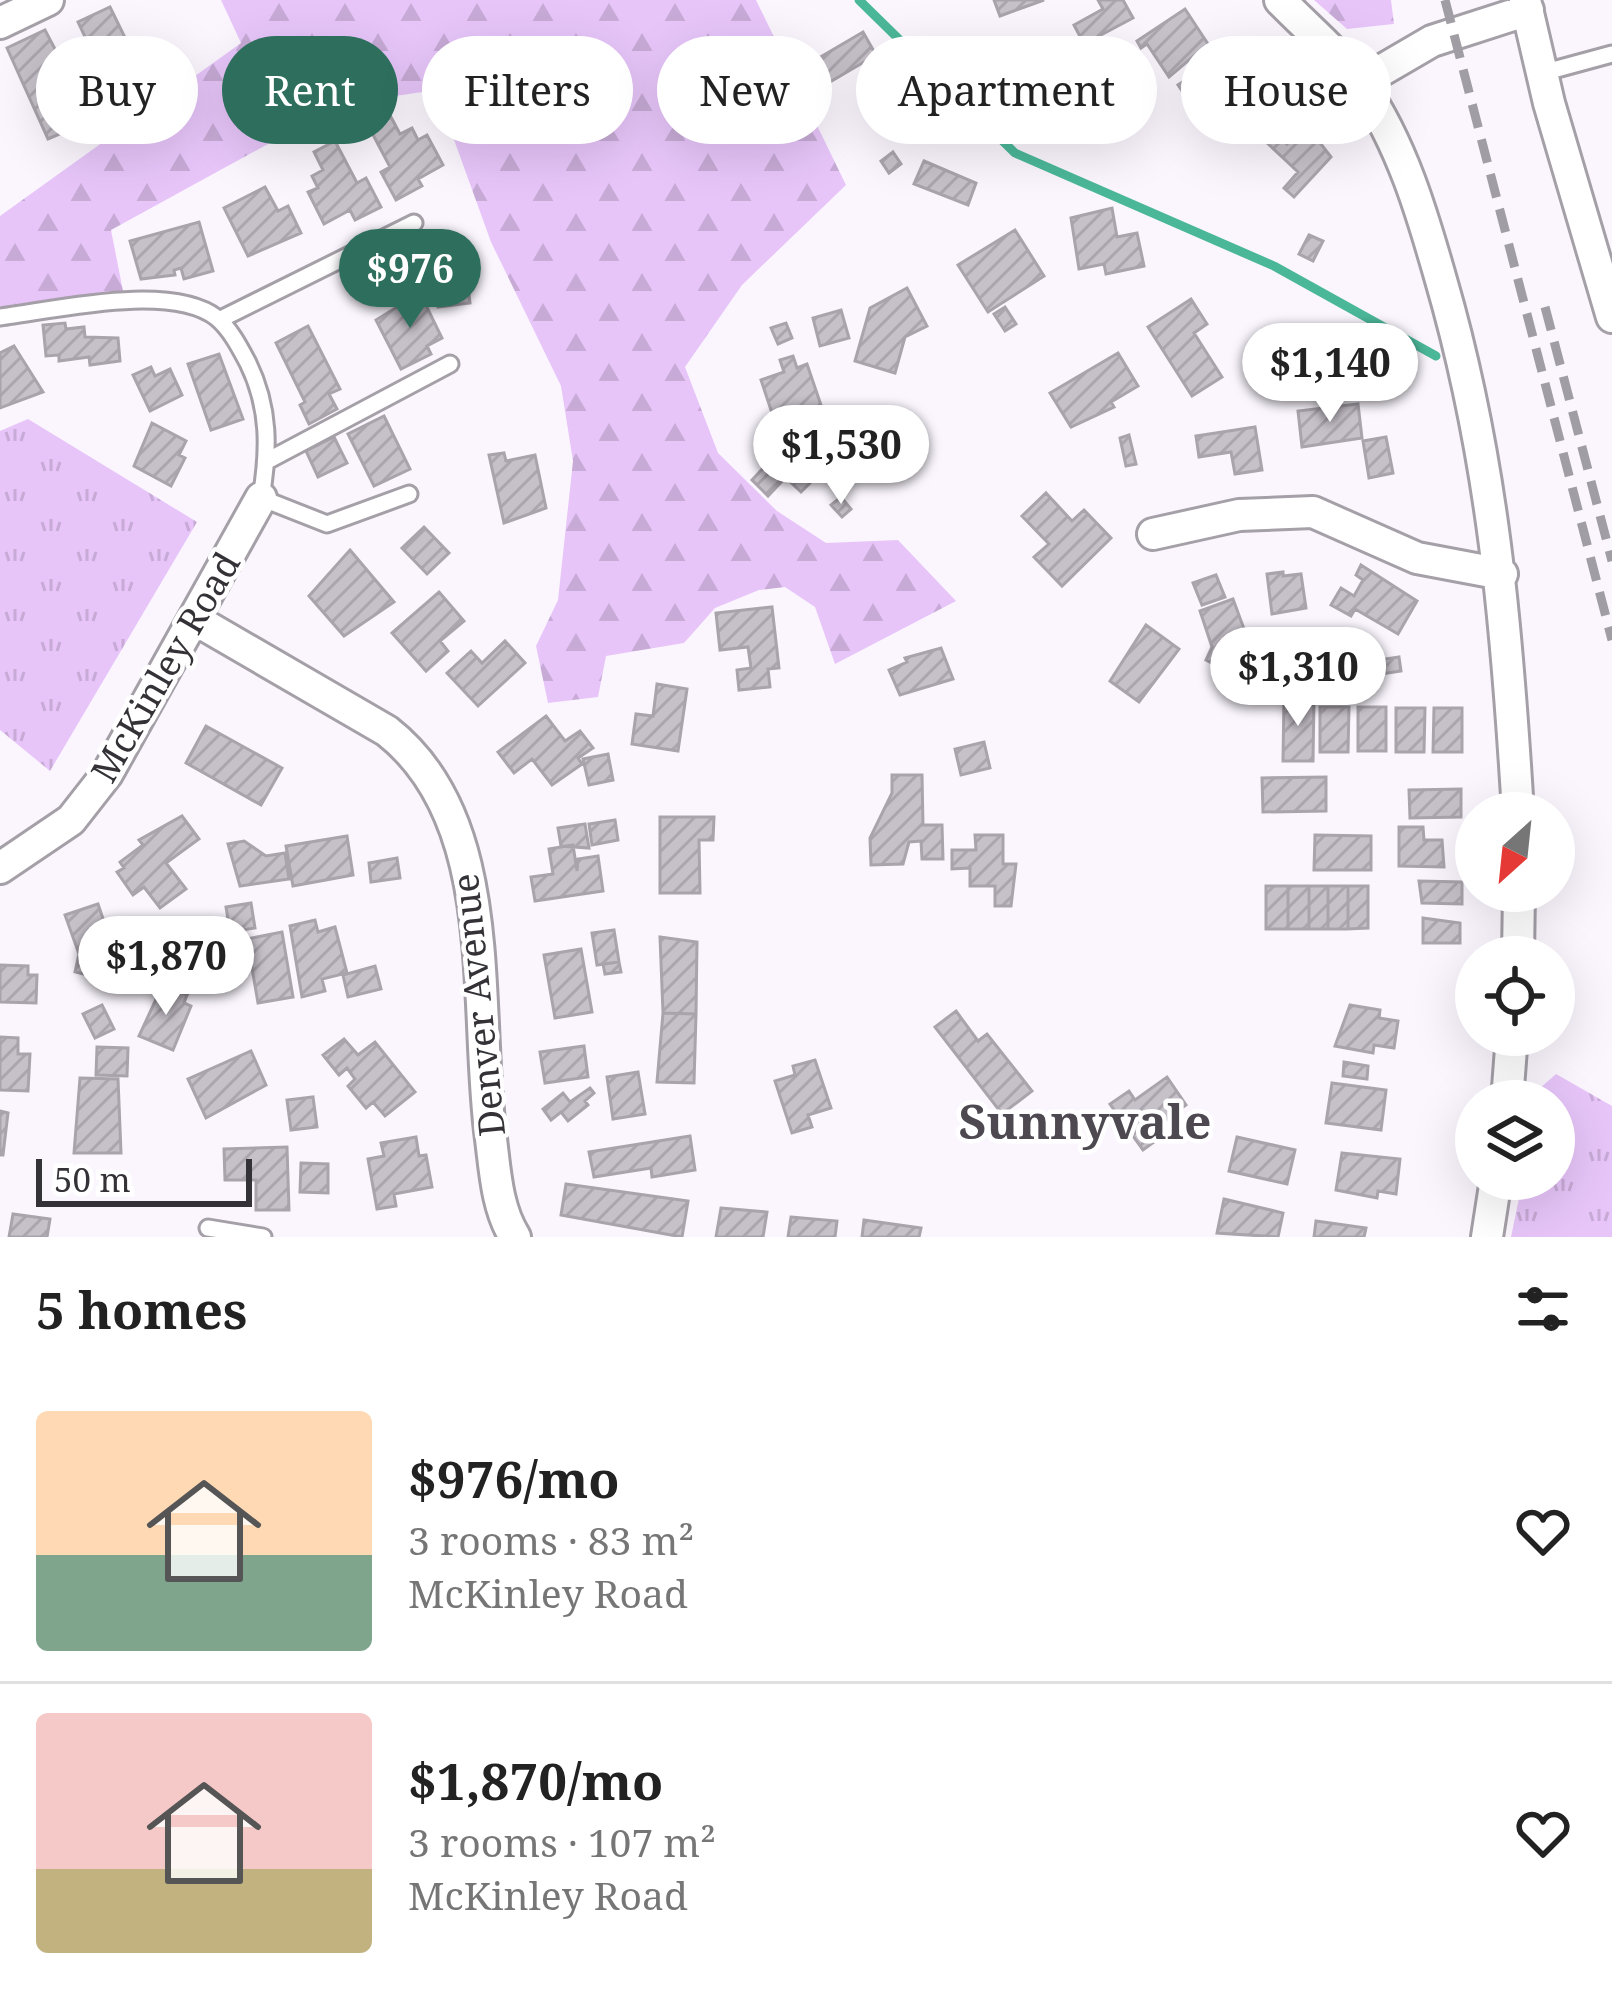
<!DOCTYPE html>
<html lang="en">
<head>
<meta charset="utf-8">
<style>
  body { margin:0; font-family:"Noto Serif",serif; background:#f6f6f6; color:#222; height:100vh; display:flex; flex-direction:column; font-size:45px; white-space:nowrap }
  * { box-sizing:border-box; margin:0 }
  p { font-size:39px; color:#767676 }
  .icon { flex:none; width:66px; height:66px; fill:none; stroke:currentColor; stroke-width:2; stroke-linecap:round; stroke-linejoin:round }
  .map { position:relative; height:1237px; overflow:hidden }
  .details { display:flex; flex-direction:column; background:#fff; flex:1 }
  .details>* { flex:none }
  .top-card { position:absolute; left:36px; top:36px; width:1542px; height:108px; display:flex; gap:24px }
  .needle { width:78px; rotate:207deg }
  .controls { position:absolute; left:1455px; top:792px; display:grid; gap:24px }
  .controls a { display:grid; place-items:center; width:120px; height:120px; border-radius:50%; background:#fff; box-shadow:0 12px 48px #0002; font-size:60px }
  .scale { position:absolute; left:36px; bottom:30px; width:216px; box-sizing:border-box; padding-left:12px; border:6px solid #343236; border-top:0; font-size:33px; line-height:42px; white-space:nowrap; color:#343236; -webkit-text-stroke:9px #fff; paint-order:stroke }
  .price { position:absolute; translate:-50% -102px; padding:0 27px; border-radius:42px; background:#fff; color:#222; font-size:39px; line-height:78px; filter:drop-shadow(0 3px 6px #0008) }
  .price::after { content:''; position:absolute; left:50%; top:72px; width:36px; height:27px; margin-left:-18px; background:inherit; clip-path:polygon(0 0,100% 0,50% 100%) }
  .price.current { background:#2e6e5c; color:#fff }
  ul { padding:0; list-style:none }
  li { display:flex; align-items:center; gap:36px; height:300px; padding:0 36px }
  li+li { border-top:3px solid #e0e0e0 }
  li span { display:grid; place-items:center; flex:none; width:336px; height:240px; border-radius:12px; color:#555 }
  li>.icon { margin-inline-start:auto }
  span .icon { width:144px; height:144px; fill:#fffc; stroke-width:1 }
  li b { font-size:51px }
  h2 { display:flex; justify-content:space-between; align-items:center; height:144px; padding:0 36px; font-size:51px }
  .chip { padding:0 42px; border-radius:54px; background:#fff; box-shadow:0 12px 48px #0002; font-size:42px; line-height:108px }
  .chip.current { background:#2e6e5c; color:#fff }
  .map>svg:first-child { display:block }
  .grass { fill:url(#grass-tufts) }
  .forest { fill:url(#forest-firs) }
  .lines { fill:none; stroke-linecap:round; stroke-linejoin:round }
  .stream { stroke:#4bb799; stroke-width:9 }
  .building { fill:url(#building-hatch); stroke:#a9a3ac; stroke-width:3 }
  .service-casing { stroke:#a59fa8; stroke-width:21 }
  .minor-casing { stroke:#a59fa8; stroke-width:36 }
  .service { stroke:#fff; stroke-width:15 }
  .minor { stroke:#fff; stroke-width:30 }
  .rail { stroke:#a19da4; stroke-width:9; stroke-dasharray:24 12; stroke-linecap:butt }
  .labels { text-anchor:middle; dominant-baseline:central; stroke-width:9; stroke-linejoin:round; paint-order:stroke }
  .street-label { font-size:36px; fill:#343236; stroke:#fff }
  .district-label { font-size:48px; font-weight:bold; fill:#4e4951; stroke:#fff }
</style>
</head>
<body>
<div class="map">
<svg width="1612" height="1237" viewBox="0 0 1612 1237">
  <defs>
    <pattern id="grass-tufts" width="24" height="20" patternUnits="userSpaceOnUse" patternTransform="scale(3)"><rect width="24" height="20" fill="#e7c5f9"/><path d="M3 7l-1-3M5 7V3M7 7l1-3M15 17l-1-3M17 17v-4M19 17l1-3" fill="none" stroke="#c7aad6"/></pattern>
    <pattern id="forest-firs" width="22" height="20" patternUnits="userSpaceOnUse" patternTransform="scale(3)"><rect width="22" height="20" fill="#e7c5f9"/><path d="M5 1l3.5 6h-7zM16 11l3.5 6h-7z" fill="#c7aad6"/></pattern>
    <pattern id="building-hatch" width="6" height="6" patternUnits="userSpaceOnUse" patternTransform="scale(3)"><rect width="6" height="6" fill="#c6c0c9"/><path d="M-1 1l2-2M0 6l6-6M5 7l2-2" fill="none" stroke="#aba5ad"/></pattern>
  </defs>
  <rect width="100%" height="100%" fill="#fbf6fe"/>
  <path class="grass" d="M28 419 197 522 50 771 0 730V431Z
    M1556 1074 1612 1106V1237H1511L1523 1179H1554V1101H1537L1539 1089Z"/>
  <path class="forest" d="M221 0H756L846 185 742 285 685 367 718 453 777 511 826 543 898 540 956 601 835 664 815 607 785 587 759 590 715 608 684 643 606 656 598 697 548 703 536 646 558 600 573 461 561 386 491 242 436 90 341 104 111 230 124 296 0 310V216L241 43Z
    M1314 0H1391L1394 24 1347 29Z"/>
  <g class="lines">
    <path class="stream" d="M859 0 1015 153 1274 266 1436 356"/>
  </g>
  <path class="building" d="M994 0H1044L1000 16Z
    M1098 0H1123L1133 18 1084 44 1074 25 1103 9Z
    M110 7 134 56 101 71 78 22Z
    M1185 9 1208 44 1169 77 1147 44 1141 48 1137 41Z
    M45 30 92 120 48 139 7 48Z
    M863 32 876 55 830 82 817 59Z
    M1071 65 1106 80 1093 108 1059 93Z
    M603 66 621 86 602 104 610 112 603 120 598 115 571 142 549 120Z
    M1199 71 1207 85 1187 98 1178 85Z
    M391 117 400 134 412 128 418 140 427 135 443 165 418 179 422 186 396 200 381 172 390 167 370 129Z
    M1300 129 1311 138 1314 135 1331 157 1294 197 1284 188 1298 172 1264 140 1272 130 1287 144Z
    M335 141 357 183 366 178 381 207 355 220 350 210 324 224 308 192 318 188 312 176 323 170 314 152Z
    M893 152 901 164 889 173 881 161Z
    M924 161 976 183 968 205 914 184Z
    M265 187 278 211 288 206 301 233 248 256 224 208Z
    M1112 208 1117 237 1137 233 1144 266 1106 274 1104 264 1079 269 1071 218Z
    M199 222 213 271 184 279 181 268 174 270 175 275 141 279 130 241Z
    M1015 230 1044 276 988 312 958 265Z
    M1309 235 1323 241 1313 261 1299 254Z
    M463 248 470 303 438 307 431 252Z
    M907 288 927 326 905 337 895 373 855 361 870 308Z
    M420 293 442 338 427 346 431 354 401 369 376 320Z
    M1191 299 1207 324 1194 333 1222 377 1192 396 1148 327Z
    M1005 307 1016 324 1005 331 994 314Z
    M841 310 849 338 820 346 813 318Z
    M65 323 66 329 84 327 85 337 118 338 120 361 90 365 89 357 59 361V355L46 356 43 325Z
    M786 323 792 338 778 344 771 328Z
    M308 326 340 389 329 394 337 409 309 424 300 405 305 402 276 343Z
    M14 346 43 392 0 408V353Z
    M1118 353 1138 386 1111 402 1114 407 1071 427 1050 393Z
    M219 354 243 419 211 430 188 364Z
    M793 356 797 368 807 364 823 411 799 419 795 409 773 416 761 380 784 372 780 360Z
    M151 367 155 376 170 369 182 395 150 411 133 375Z
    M1358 404 1362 438 1302 447 1298 411Z
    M384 416 410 469 374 486 348 434Z
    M152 423 186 441 179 455 185 458 171 486 134 466Z
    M1255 427 1262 470 1235 474 1231 452 1199 457 1196 436Z
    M1129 435 1136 464 1126 466 1120 438Z
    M334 437 347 463 318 477 306 451Z
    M1386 437 1393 473 1369 478 1363 441Z
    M805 452 823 470 801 492 783 475Z
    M504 453 506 461 535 455 546 508 504 523 489 455Z
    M767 464 784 479 768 496 752 480Z
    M1046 493 1072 521 1084 510 1111 538 1062 586 1034 557 1049 544 1022 516Z
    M841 497 851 509 842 517 831 505Z
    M424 527 449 553 427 574 402 548Z
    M350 550 394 602 344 636 309 596Z
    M1361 565 1417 601 1398 634 1355 609 1351 616 1331 605 1341 588 1354 596 1363 580 1356 575Z
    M1283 572V576L1301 574 1306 608 1272 614 1267 574Z
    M1216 575 1225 597 1202 605 1193 583Z
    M439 592 464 621 440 641 448 651 426 671 392 633Z
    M1233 599 1251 648 1237 676 1206 660 1212 647 1200 611Z
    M772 607 779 668 768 669 770 687 739 690 737 670 751 668 748 647 720 650 716 613Z
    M1146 625 1179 649 1139 702 1110 681Z
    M505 641 525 663 478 706 447 673 471 651 482 663Z
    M941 648 953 679 900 695 889 670 907 662 905 658Z
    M1399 657 1401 671 1381 674 1379 660Z
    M657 684 687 689 678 751 632 744 636 714 653 716Z
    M1284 697 1314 698 1313 761H1283Z
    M1320 707H1349L1348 752H1320Z
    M1358 707H1386V751H1358Z
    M1396 708H1425L1424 752H1396Z
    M1434 708H1462V752H1433Z
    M546 716 565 741 580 731 593 748 578 758 582 764 552 785 532 759 514 773 498 752Z
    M206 726 282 768 261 805 186 763Z
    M984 742 990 768 961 775 955 749Z
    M608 754 613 780 589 785 583 759Z
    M892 775H922L923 825H942L943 859H922L921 841 909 842 903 864 871 865 870 838 892 793Z
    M1326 777V811L1263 812 1262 778Z
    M1461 789V817L1410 818 1409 790Z
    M182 816 199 839 166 863 186 889 160 908 144 887 133 895 117 872 124 868 120 862 143 845 139 840Z
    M660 817H714L713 840H699L700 893H660Z
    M615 820 618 840 592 845 589 824Z
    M585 824 589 848 561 846 558 828Z
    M1399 827H1423L1424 840H1442L1444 867 1399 866Z
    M975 835H1003V864H1016L1011 906H995V886H970V868L952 869V850H976Z
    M1315 835 1371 836V870H1314Z
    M347 836 353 875 293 886 286 846Z
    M244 841 266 856 285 853 289 879 240 886 228 844Z
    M573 845 577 871 578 859 598 856 603 891 535 901 531 877 553 874 549 849Z
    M397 858 400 878 371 882 369 863Z
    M1419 881 1462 882V904L1422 903Z
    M1266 886H1288V929H1266Z
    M1288 886H1309V929H1288Z
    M1309 886H1328V929H1309Z
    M1328 886H1348V929H1328Z
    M1348 886H1368V928L1348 929Z
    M251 903 255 928 230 932 226 907Z
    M98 904 114 951 108 980 75 972 79 954 65 915Z
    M1423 918 1460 923V943H1423Z
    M315 920 318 932 335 927 347 973 322 979 325 991 302 997 290 926Z
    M182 929 216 943 213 951 219 953 211 973 204 970 187 995 163 984Z
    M614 930 619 962 597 965 592 933Z
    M282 932 293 997 258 1003 247 939Z
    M660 937 697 942 696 1014 663 1013Z
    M581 949 592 1012 555 1018 544 955Z
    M619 962 621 972 605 974 603 964Z
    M0 965 28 966V975H37L36 1003 0 1002Z
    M375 966 381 989 348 997 343 975Z
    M163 984 187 995 184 1003 191 1006 173 1050 139 1036Z
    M102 1005 114 1029 95 1038 83 1014Z
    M1350 1005 1380 1010 1379 1018 1398 1021 1394 1048 1374 1045 1373 1053 1335 1046Z
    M956 1011 978 1041 987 1034 1032 1091 1002 1114 935 1027Z
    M663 1013 696 1014 694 1083 657 1082Z
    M0 1037 18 1038V1054H30L28 1091 0 1090Z
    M344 1039 358 1055 375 1042 415 1092 385 1116 373 1102 366 1108 348 1086 355 1079 347 1068 339 1075 323 1055Z
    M584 1046 588 1077 545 1083 540 1052Z
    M97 1047 128 1048 127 1076 96 1075Z
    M251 1051 266 1085 206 1118 188 1079Z
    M815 1060 831 1108 808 1115 812 1127 792 1133 775 1081 795 1075 793 1066Z
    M1344 1062 1368 1066 1367 1079 1343 1076Z
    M638 1072 645 1114 613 1119 607 1077Z
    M1167 1077 1186 1105 1155 1128 1161 1137 1143 1150 1110 1104 1129 1091 1135 1100Z
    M80 1078 118 1079 121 1153H74Z
    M1332 1083 1386 1090 1381 1130 1326 1123Z
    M590 1088 594 1093 585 1101 588 1105 568 1121 561 1112 551 1120 543 1109 563 1093 570 1102Z
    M313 1097 317 1127 291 1130 287 1100Z
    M0 1111 8 1113 3 1155H0Z
    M690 1136 695 1170 652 1177 651 1168 594 1177 589 1152Z
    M416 1137 419 1156 426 1155 432 1187 394 1194 396 1206 377 1209 368 1159 384 1156 381 1143Z
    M1237 1137 1295 1150 1287 1184 1229 1171Z
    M287 1147 289 1210H256V1180H225L224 1149Z
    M1342 1153 1400 1159 1396 1194 1378 1191 1377 1198 1336 1190Z
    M301 1163 328 1164V1193L300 1192Z
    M566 1184 688 1201 682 1237 561 1215Z
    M1224 1199 1283 1213 1278 1237 1217 1233Z
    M721 1208 767 1212 763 1237H716Z
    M13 1214 50 1219 47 1237H9Z
    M791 1217 837 1221 835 1237H788Z
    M864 1220 921 1228 919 1237H862Z
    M1316 1221 1366 1228 1364 1237H1314Z"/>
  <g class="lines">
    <defs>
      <path id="service" d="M1542 73 1612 54
        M0 317C55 310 171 282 217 318 231 330 240 348 248 363 270 408 269 450 261 498L327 524 409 494
        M219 320 414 223
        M267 461 450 364
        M208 1228 263 1237"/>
      <path id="minor" d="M1280 0C1307 28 1340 55 1362 86 1402 145 1422 213 1441 280 1493 459 1507 628 1518 813
        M1525 0 1549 103 1612 317
        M0 23 48 0
        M1360 83 1432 41 1528 10
        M1153 534 1239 515 1313 512 1417 558 1502 574
        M194 619 387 731C502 821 473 1007 491 1139 495 1171 497 1209 515 1237
        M0 868 71 820 107 774 261 498
        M1518 957 1519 891
        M1507 1101 1512 1035
        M1487 1237 1496 1179"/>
    </defs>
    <use href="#service" class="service-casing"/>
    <use href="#minor" class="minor-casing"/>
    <use href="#service" class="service"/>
    <use href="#minor" class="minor"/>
    <path class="rail" d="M1445 0 1612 640
      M1545 307 1612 561"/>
  </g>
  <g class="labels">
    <g class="street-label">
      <text transform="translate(165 667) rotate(-60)">McKinley Road</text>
      <text transform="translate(478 1005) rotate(-96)">Denver Avenue</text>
    </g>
    <g class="district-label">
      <text x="1085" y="1120">Sunnyvale</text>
    </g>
  </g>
</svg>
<div class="controls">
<a><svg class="needle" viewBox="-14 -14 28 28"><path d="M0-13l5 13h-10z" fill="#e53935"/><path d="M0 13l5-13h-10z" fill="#767676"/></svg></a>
<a><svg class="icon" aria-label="locate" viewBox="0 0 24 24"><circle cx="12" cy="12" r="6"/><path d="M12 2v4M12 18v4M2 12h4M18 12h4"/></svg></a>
<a><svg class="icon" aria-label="layers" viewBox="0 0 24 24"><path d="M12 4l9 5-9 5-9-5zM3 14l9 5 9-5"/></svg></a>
</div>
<div class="scale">50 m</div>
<b class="price current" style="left:410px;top:331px">$976</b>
<b class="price" style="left:1330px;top:425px">$1,140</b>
<b class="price" style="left:841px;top:507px">$1,530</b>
<b class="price" style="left:1298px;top:729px">$1,310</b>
<b class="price" style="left:166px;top:1018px">$1,870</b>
<div class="top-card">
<a class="chip">Buy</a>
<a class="chip current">Rent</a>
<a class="chip">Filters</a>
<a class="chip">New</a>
<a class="chip">Apartment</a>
<a class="chip">House</a>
</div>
</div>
<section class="details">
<h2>5 homes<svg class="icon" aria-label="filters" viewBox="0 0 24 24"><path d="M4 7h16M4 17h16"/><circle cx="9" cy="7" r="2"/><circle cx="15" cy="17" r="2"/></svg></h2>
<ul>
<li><span style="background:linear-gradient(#ffd9b3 60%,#7fa58c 0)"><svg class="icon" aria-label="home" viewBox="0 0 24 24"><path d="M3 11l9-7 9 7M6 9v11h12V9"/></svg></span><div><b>$976/mo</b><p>3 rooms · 83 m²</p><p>McKinley Road</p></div><svg class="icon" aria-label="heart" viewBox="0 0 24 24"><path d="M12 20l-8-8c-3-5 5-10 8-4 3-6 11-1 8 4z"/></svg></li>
<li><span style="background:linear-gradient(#f6c9c9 65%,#c2b280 0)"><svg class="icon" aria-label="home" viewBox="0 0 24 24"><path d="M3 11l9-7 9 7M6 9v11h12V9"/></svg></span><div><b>$1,870/mo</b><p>3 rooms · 107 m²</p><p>McKinley Road</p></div><svg class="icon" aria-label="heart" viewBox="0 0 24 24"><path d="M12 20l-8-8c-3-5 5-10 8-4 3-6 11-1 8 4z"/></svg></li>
</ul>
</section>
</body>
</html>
